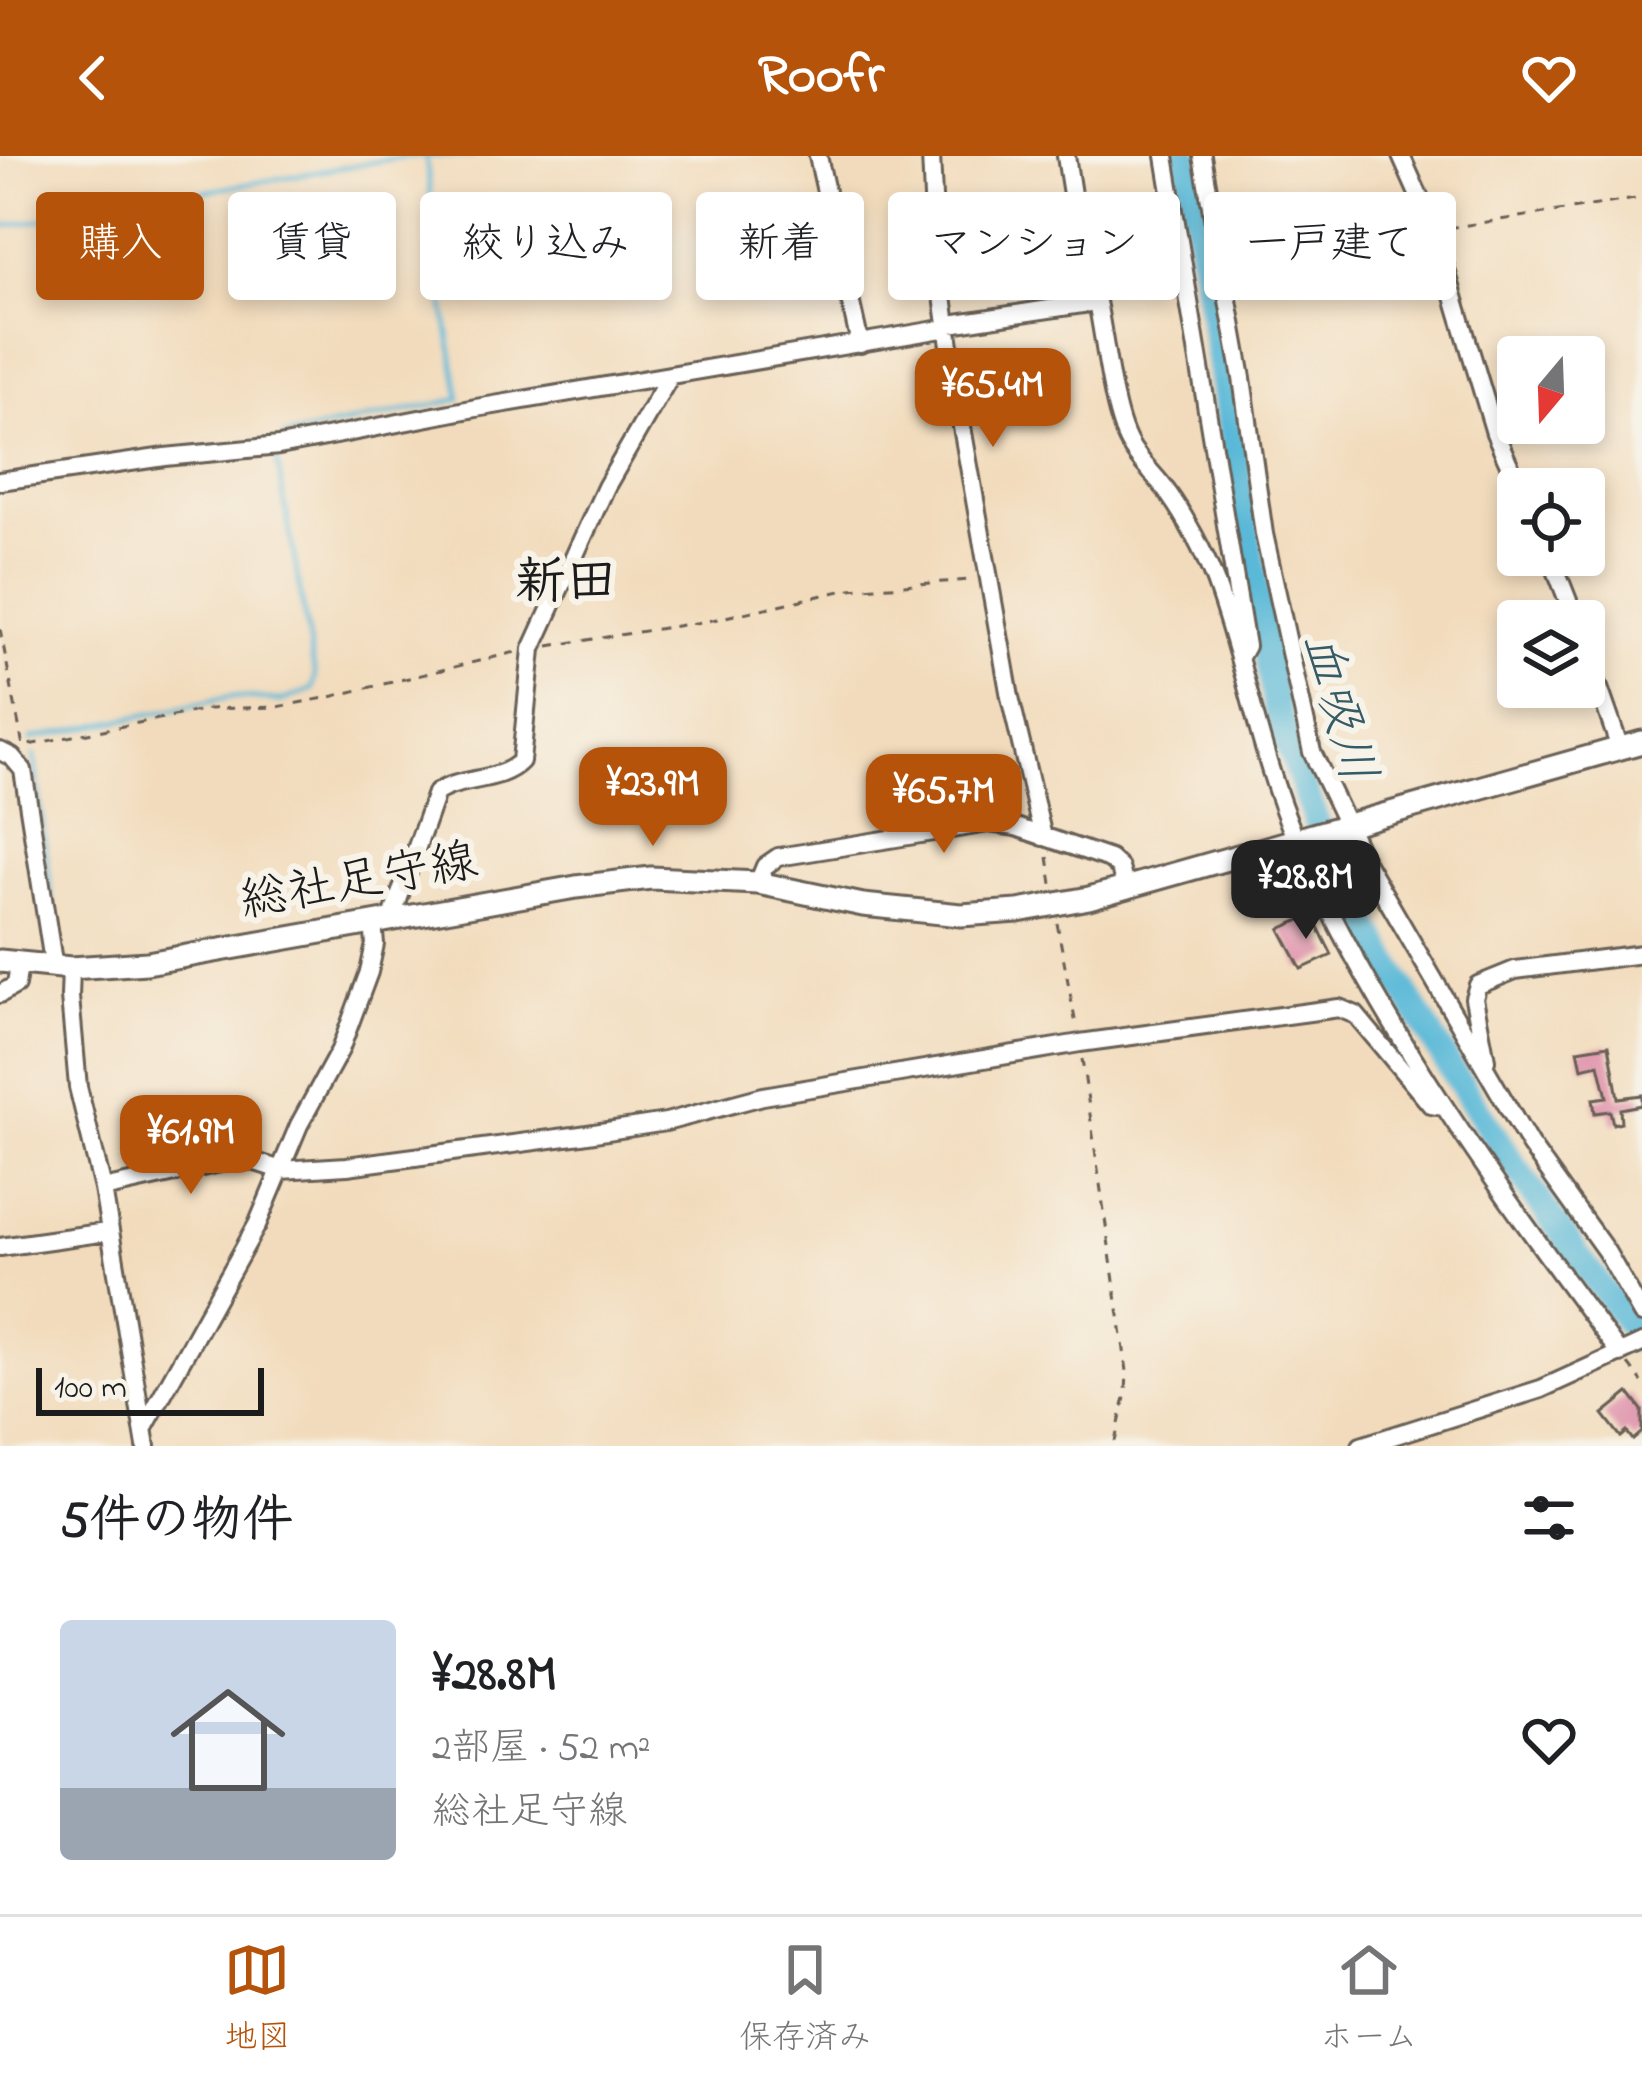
<!DOCTYPE html>
<html lang="ja">
<head>
<meta charset="utf-8">
<style>
  body { margin:0; font-family:"Indie Flower","Klee One",sans-serif; background:#f2f2f2; color:#202124; height:100vh; display:flex; flex-direction:column; font-size:45px; white-space:nowrap }
  * { box-sizing:border-box; margin:0 }
  p { font-size:39px; color:#757577 }
  .icon { flex:none; width:66px; height:66px; fill:none; stroke:currentColor; stroke-width:2; stroke-linecap:round; stroke-linejoin:round }
  .map { position:relative; height:1290px; overflow:hidden }
  .side { display:flex; flex-direction:column; background:#fff; flex:1 }
  .side>* { flex:none }
  .banner { position:absolute; left:36px; top:36px; width:1572px; height:108px; display:flex; gap:24px }
  .needle { width:78px; rotate:199deg }
  .fabs { position:absolute; left:1497px; top:180px; display:grid; gap:24px }
  .fabs a { display:grid; place-items:center; width:108px; height:108px; border-radius:12px; background:#fff; box-shadow:0 6px 18px #0003; font-size:60px }
  .scale { position:absolute; left:36px; bottom:30px; width:228px; box-sizing:border-box; padding-left:12px; border:6px solid #1c1c1c; border-top:0; font-size:33px; line-height:42px; white-space:nowrap; color:#1c1c1c; -webkit-text-stroke:9px #f7f3e8; paint-order:stroke }
  .price { position:absolute; translate:-50% -102px; padding:0 27px; border-radius:24px; background:#b45309; color:#fff; font-size:39px; line-height:78px; filter:drop-shadow(0 3px 6px #0008) }
  .price::after { content:''; position:absolute; left:50%; top:72px; width:36px; height:27px; margin-left:-18px; background:inherit; clip-path:polygon(0 0,100% 0,50% 100%) }
  .price.current { background:#222; color:#fff }
  ul { padding:0; list-style:none }
  li { display:flex; align-items:center; gap:36px; height:300px; padding:0 60px }
  li span { display:grid; place-items:center; flex:none; width:336px; height:240px; border-radius:12px; color:#555 }
  li>.icon { margin-inline-start:auto }
  span .icon { width:144px; height:144px; fill:#fffc; stroke-width:1 }
  li b { font-size:51px }
  h2 { display:flex; justify-content:space-between; align-items:center; height:144px; padding:0 60px; font-size:51px }
  .chip { padding:0 42px; border-radius:12px; background:#fff; box-shadow:0 6px 18px #0003; font-size:42px; line-height:108px }
  .chip.current { background:#b45309; color:#fff }
  header { display:flex; justify-content:space-between; align-items:center; height:156px; padding:0 60px; background:#b45309; color:#fff; font-size:54px; font-weight:800 }
  .dock { display:flex; justify-content:space-around; align-items:center; height:168px; border-top:3px solid #e0e0e0; background:#fff; font-size:33px; color:#757577 }
  .dock a { display:grid; justify-items:center; gap:6px }
  .dock .current { color:#b45309 }
  .map>svg:first-child { display:block }
  .lines { fill:none; stroke-linecap:round; stroke-linejoin:round }
  .stream { stroke:#5ab9d8; stroke-width:4.5 }
  .river { stroke:#5ab9d8; stroke-width:27 }
  .building { fill:#dd88a6 }
  .minor-casing { stroke:#675f54; stroke-width:22 }
  .major-casing { stroke:#675f54; stroke-width:27 }
  .path { stroke:#675f54; stroke-width:3; stroke-dasharray:9 9; stroke-linecap:butt }
  .minor { stroke:#fff; stroke-width:16 }
  .major { stroke:#fff; stroke-width:21 }
  .labels { text-anchor:middle; dominant-baseline:central; stroke-width:12; stroke-linejoin:round; paint-order:stroke }
  .street-label { font-size:48px; fill:#1c1c1c; stroke:#f7f3e8 }
  .neighbourhood-label { font-size:51px; font-weight:bold; fill:#1c1c1c; stroke:#f7f3e8 }
  .water-label { font-size:51px; font-style:italic; fill:#355b67; stroke:#f7f3e8 }
</style>
</head>
<body>
<header><svg class="icon" aria-label="back" viewBox="0 0 24 24"><path d="M15 5l-7 7 7 7"/></svg>Roofr<svg class="icon" aria-label="heart" viewBox="0 0 24 24"><path d="M12 20l-8-8c-3-5 5-10 8-4 3-6 11-1 8 4z"/></svg></header>
<div class="map">
<svg width="1642" height="1290" viewBox="0 0 1642 1290">
  <rect width="100%" height="100%" fill="#f7f3e8"/>
  <filter id="ink" filterUnits="userSpaceOnUse"><feTurbulence type="fractalNoise" baseFrequency=".00833" numOctaves="2"/><feDisplacementMap in="SourceGraphic" scale="24" xChannelSelector="R" yChannelSelector="G"/><feConvolveMatrix kernelMatrix="1 2 1 2 8 2 1 2 1" color-interpolation-filters="sRGB"/></filter>
  <filter id="wash" filterUnits="userSpaceOnUse"><feTurbulence type="fractalNoise" baseFrequency=".004" numOctaves="4" result="noise"/><feDisplacementMap in="SourceGraphic" scale="48" xChannelSelector="R" yChannelSelector="G"/><feGaussianBlur stdDeviation="2.7" result="paint"/><feColorMatrix in="noise" values="0 0 0 0 0 0 0 0 0 0 0 0 0 0 0 0 0 1.4 0 .05"/><feComposite in="paint" operator="in"/></filter>
  <g filter="url(#wash)">
    <rect width="100%" height="100%" fill="#f2dbbc"/>
    <g class="lines">
      <path class="stream" d="M410 0H473
        M0 71 408 0
        M283 281 460 243 440 125 426 1
        M31 583 231 541 282 545 313 533 315 520 276 298
        M34 599 53 749"/>
      <path class="river" d="M1186 0 1276 552C1294 604 1310 658 1335 707 1420 877 1527 1036 1642 1186"/>
    </g>
    <g id="blocks">
      <path class="building" d="M1312 759 1332 799 1301 813 1280 773Z
        M1609 889 1618 942 1642 939V949L1620 953 1621 966 1613 968 1610 955 1595 957 1593 943 1607 941 1599 908 1582 912 1578 894Z
        M1629 1237 1642 1254V1276L1633 1284 1627 1276 1621 1281 1603 1258Z"/>
    </g>
  </g>
  <g filter="url(#ink)">
    <use href="#blocks" fill-opacity="0" stroke="#675f54" stroke-width="3"/>
    <g class="lines">
      <defs>
        <path id="minor" d="M818 0 860 188
          M931 0 935 83 959 254 1010 541 1043 681
          M1066 0 1089 147 1097 146C1105 183 1112 256 1129 287 1139 306 1157 320 1168 337 1186 362 1204 396 1215 425 1246 510 1260 601 1296 684 1379 870 1500 1036 1620 1198
          M1165 0 1246 490 1241 499
          M1202 0 1242 222 1264 378 1312 596 1363 702 1530 989 1606 1095 1642 1158
          M1401 0 1434 74 1495 277 1520 333
          M0 325 165 301 279 290 476 252 942 173 950 168 1089 147
          M1550 399 1576 465
          M1584 489 1620 592
          M0 595 12 601 23 614 54 812
          M758 727 765 710 778 701 989 667 1016 671 1110 703 1120 712 1125 730
          M391 764 436 637C461 620 500 627 521 605L532 493 606 331 670 220
          M71 812 70 841 78 931 103 1033 146 1290
          M0 838 16 829 19 809
          M1486 904 1474 842 1478 829 1515 814 1642 798
          M103 1033 243 1002 281 1014 347 1010 581 979 666 966 763 940 1080 887 1339 852 1356 859 1431 949 1444 951
          M0 1091 107 1076
          M145 1270 257 1069 299 969 340 894 369 816 375 788 373 767
          M1361 1290 1541 1233 1642 1187"/>
        <path id="major" d="M0 805 71 812 147 807 576 731 651 722 758 727 863 749 961 759 1018 755 1089 742 1642 586"/>
      </defs>
      <use href="#minor" class="minor-casing"/>
      <use href="#major" class="major-casing"/>
      <path class="path" d="M1448 72 1642 42
        M0 473 23 590 208 553 277 551 330 541 516 496
        M549 490 708 465 850 433 971 424
        M1048 701 1052 728
        M1057 767 1076 869
        M1082 903 1127 1215 1126 1237 1114 1290
        M1628 1208 1642 1226"/>
      <use href="#minor" class="minor"/>
      <use href="#major" class="major"/>
    </g>
  </g>
  <g class="labels">
    <g class="street-label">
      <text transform="translate(359 727) rotate(-10)">総社足守線</text>
    </g>
    <g class="neighbourhood-label">
      <text x="566" y="428">新田</text>
    </g>
    <g class="water-label">
      <text transform="translate(1336 552) rotate(74)">血吸川</text>
    </g>
  </g>
</svg>
<div class="fabs">
<a><svg class="needle" viewBox="-14 -14 28 28"><path d="M0-13l5 13h-10z" fill="#e53935"/><path d="M0 13l5-13h-10z" fill="#757577"/></svg></a>
<a><svg class="icon" aria-label="locate" viewBox="0 0 24 24"><circle cx="12" cy="12" r="6"/><path d="M12 2v4M12 18v4M2 12h4M18 12h4"/></svg></a>
<a><svg class="icon" aria-label="layers" viewBox="0 0 24 24"><path d="M12 4l9 5-9 5-9-5zM3 14l9 5 9-5"/></svg></a>
</div>
<div class="scale">100 m</div>
<b class="price" style="left:993px;top:294px">¥65.4M</b>
<b class="price" style="left:653px;top:693px">¥23.9M</b>
<b class="price" style="left:944px;top:700px">¥65.7M</b>
<b class="price current" style="left:1306px;top:786px">¥28.8M</b>
<b class="price" style="left:191px;top:1041px">¥61.9M</b>
<div class="banner">
<a class="chip current">購入</a>
<a class="chip">賃貸</a>
<a class="chip">絞り込み</a>
<a class="chip">新着</a>
<a class="chip">マンション</a>
<a class="chip">一戸建て</a>
</div>
</div>
<section class="side">
<h2>5件の物件<svg class="icon" aria-label="filters" viewBox="0 0 24 24"><path d="M4 7h16M4 17h16"/><circle cx="9" cy="7" r="2"/><circle cx="15" cy="17" r="2"/></svg></h2>
<ul>
<li><span style="background:linear-gradient(#c9d6e8 70%,#9aa5b1 0)"><svg class="icon" aria-label="home" viewBox="0 0 24 24"><path d="M3 11l9-7 9 7M6 9v11h12V9"/></svg></span><div><b>¥28.8M</b><p>2部屋 · 52 m²</p><p>総社足守線</p></div><svg class="icon" aria-label="heart" viewBox="0 0 24 24"><path d="M12 20l-8-8c-3-5 5-10 8-4 3-6 11-1 8 4z"/></svg></li>
</ul>
</section>
<nav class="dock">
<a class="current"><svg class="icon" aria-label="map" viewBox="0 0 24 24"><path d="M3 6l6-2 6 2 6-2v14l-6 2-6-2-6 2zM9 4v14M15 6v14"/></svg>地図</a>
<a><svg class="icon" aria-label="saved" viewBox="0 0 24 24"><path d="M7 4h10v16l-5-4-5 4z"/></svg>保存済み</a>
<a><svg class="icon" aria-label="home" viewBox="0 0 24 24"><path d="M3 11l9-7 9 7M6 9v11h12V9"/></svg>ホーム</a>
</nav>
</body>
</html>
